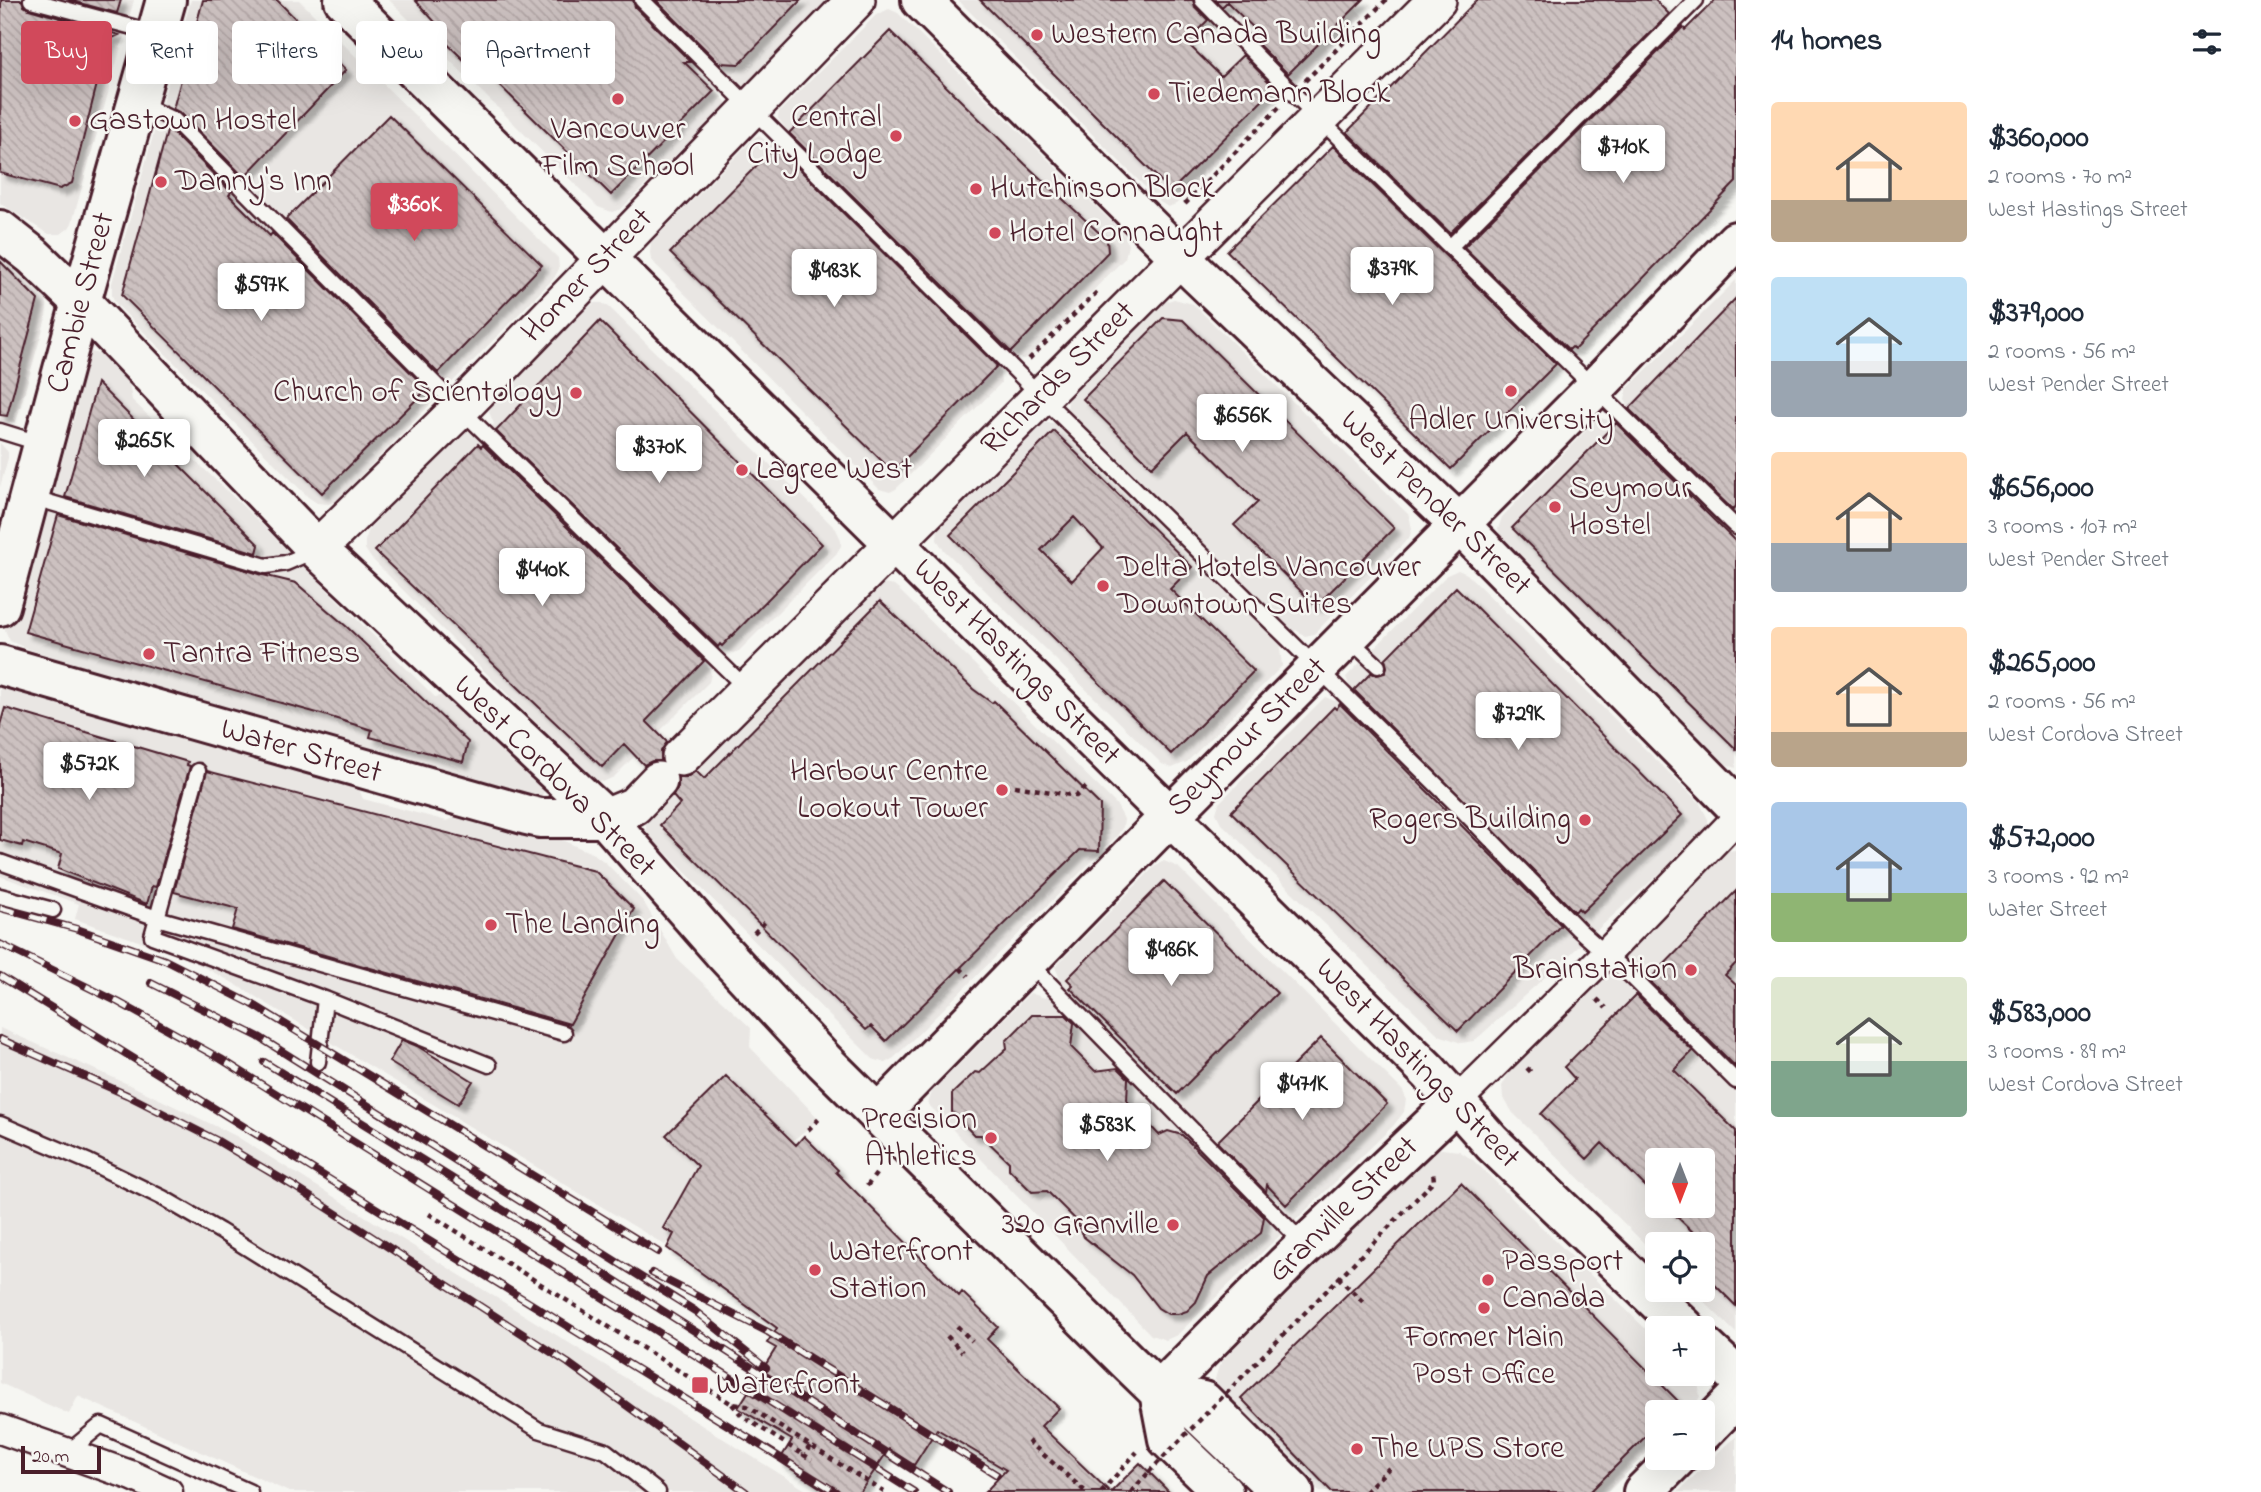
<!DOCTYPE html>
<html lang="en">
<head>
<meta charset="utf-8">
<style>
  body { margin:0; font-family:"Indie Flower",sans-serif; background:#f2f2f3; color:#1f2937; height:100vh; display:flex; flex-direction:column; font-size:26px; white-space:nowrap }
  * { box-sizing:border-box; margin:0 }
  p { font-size:23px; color:#747a83 }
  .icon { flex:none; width:38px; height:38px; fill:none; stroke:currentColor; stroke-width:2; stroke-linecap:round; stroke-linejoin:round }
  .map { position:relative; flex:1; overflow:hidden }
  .sheet { display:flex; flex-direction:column; background:#fff; width:525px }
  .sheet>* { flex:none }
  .hud { position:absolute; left:21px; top:21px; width:665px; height:63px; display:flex; gap:14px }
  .needle { width:46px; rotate:180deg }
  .controls { position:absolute; left:1645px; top:1148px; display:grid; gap:14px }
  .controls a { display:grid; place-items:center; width:70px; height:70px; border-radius:7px; background:#fff; box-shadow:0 7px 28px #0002; font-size:35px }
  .scale { position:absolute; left:21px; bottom:18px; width:80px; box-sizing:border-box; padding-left:7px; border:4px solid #4a1f2b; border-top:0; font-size:19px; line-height:24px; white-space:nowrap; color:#4a1f2b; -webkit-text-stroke:5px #f6f6f2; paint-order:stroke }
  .price { position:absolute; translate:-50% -60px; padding:0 16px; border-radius:7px; background:#fff; color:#222; font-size:23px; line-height:46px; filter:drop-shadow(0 2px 4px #0008) }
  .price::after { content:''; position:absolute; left:50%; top:42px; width:21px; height:16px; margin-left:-10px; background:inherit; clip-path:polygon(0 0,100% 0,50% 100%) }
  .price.current { background:#d1495b; color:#fff }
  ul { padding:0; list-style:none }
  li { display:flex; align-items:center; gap:21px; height:175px; padding:0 35px }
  li span { display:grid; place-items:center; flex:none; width:196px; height:140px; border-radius:7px; color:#555 }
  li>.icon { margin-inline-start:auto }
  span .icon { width:84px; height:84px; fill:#fffc; stroke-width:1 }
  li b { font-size:30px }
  h2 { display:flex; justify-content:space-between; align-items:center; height:84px; padding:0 35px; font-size:30px }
  .pill { padding:0 24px; border-radius:7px; background:#fff; box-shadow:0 7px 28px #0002; font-size:24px; line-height:63px }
  .pill.current { background:#d1495b; color:#fff }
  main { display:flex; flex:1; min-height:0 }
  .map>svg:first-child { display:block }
  .built { fill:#e9e6e3; fill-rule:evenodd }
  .building { fill:url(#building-back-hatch); stroke:#4a1f2b; stroke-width:2; fill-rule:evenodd; filter:url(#shadow) }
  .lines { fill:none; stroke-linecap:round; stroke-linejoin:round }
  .service-casing { stroke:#4a1f2b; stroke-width:19 }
  .minor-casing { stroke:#4a1f2b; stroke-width:33 }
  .tertiary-casing { stroke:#4a1f2b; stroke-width:42 }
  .secondary-casing { stroke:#4a1f2b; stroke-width:44 }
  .primary-casing { stroke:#4a1f2b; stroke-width:44 }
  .path { stroke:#4a1f2b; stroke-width:4.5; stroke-dasharray:5 5; stroke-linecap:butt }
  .service { stroke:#f6f6f2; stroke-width:14 }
  .minor { stroke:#f6f6f2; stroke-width:28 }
  .tertiary { stroke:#f6f6f2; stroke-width:37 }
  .secondary { stroke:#f6f6f2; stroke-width:38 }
  .primary { stroke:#f6f6f2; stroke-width:38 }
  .rail-casing { stroke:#4a1f2b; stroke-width:8 }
  .rail { stroke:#f6f6f2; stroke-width:5; stroke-dasharray:16; stroke-linecap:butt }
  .path-bridge { stroke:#4a1f2b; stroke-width:4.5; stroke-dasharray:5 5; stroke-linecap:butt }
  .poi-dot { fill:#d1495b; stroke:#f6f6f2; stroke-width:2.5 }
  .labels { text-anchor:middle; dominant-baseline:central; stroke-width:5; stroke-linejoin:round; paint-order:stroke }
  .poi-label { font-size:32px; fill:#4a1f2b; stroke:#f6f6f2; text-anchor:start }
  .street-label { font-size:32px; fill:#4a1f2b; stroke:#f6f6f2 }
</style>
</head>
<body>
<main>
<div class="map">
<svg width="1736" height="1492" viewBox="0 0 1736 1492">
  <defs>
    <pattern id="building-back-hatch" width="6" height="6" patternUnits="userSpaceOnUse" patternTransform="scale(1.75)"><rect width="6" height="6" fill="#ccc1c0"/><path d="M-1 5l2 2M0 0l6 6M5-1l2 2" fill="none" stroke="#b1a5a5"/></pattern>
    <filter id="shadow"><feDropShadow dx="6" dy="6" stdDeviation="2" flood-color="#0004"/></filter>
  </defs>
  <rect width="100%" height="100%" fill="#f6f6f2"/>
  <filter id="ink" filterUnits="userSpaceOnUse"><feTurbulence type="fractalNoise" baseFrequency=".0143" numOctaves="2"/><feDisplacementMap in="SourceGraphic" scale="14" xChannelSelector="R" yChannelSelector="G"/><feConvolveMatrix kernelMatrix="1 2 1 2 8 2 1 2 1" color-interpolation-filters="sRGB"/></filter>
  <g filter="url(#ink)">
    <path class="built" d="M0 0H134L72 223 69 228 61 234H49L42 230 0 203Z
      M191 0H299L558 258 559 269 554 278 337 500 329 504 317 503 308 497 117 305 112 296V283Z
      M389 0H828L745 87 731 76 716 91 726 102V105L621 209 612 212 598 207Z
      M958 0H1347L1363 16 1176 204 1168 207 1160 202Z
      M889 9 898 13 1125 235 1128 245 1125 258 1028 357 1024 359 1010 356 999 367 1001 383 896 489 890 492 879 489 656 265 651 259 650 253 651 243 755 137 759 136 771 144 787 130 778 118 779 112 876 15Z
      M0 257 38 288 46 298 47 305 46 318 16 422 4 423 2 432 0 443 8 452V458L0 487Z
      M1736 280V768L1726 764 1502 541 1498 529 1502 517 1597 419 1601 418 1615 422 1629 408 1625 399 1627 389Z
      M1174 299 1193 304 1409 515 1412 529 1409 538 1314 634 1305 636 1296 630 1280 648 1282 666 1187 762 1172 768 1162 764 944 550 937 540 938 526 942 521 1039 423H1055L1067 411 1069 394 1156 305Z
      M595 303H602L609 307 836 529 841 540V546L836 554 739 651 733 653 720 648 707 664 711 674 709 682 614 777 603 782 592 779 371 558 365 549V541L369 529 465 432H471L478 438 494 424 489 412 492 404 586 309Z
      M92 352 101 355 129 382 132 400 248 511 435 697 444 695 454 697 545 787 543 794 538 798 521 795 247 713 232 714 28 649 10 641 5 630 21 580 30 570 77 408 74 398 85 356Z
      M1458 570 1467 574 1699 802 1708 819V826L1702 835 1481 1035 1474 1041 1461 1043 1439 1035 1221 823 1216 813 1219 803 1325 697 1335 701 1350 688 1346 677 1447 575Z
      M883 584 894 586 899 590 1116 804 1124 819 1123 827 1116 837 894 1058 885 1063 873 1059 651 838 646 830V824L654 809 870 589Z
      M3 686 18 688 358 787 363 799 447 821 464 813 548 834 594 854 606 863 643 901 677 959 751 1028 750 1047 819 1119 665 1245 228 980 187 958 75 919 79 904 0 876V688Z
      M1736 850V1333L1692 1290H1703V1244H1657V1256L1513 1113 1503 1097 1502 1086 1510 1071 1721 855 1726 851ZM1657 1160H1703V1206H1657Z
      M1164 861 1178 867 1403 1091 1406 1099 1404 1112 1393 1126 1177 1335 1166 1340 1151 1335 928 1104 932 1092 1030 993 1045 998 1061 981 1055 967 1156 865Z
      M0 1028 130 1085 236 1136 809 1492H289L78 1396 69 1414 0 1383Z
      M1441 1149 1459 1151 1473 1160 1657 1340V1374H1692L1698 1381 1700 1396 1697 1402 1687 1412H1657V1442L1608 1492H1320L1218 1394 1215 1379 1219 1366 1231 1351 1424 1158 1432 1151Z
      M1736 1437V1492H1678L1728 1443Z"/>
    <path class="building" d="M1 0H22L24 6 29 9 119 35 110 39 103 60 72 183 60 189 0 173Z
      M68 0H121L117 13Z
      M203 0H277L346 70 244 177 181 113 173 109Z
      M415 0H633L635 7 691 62H684L714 91 611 195 471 57 466 62 430 27 435 22Z
      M656 0H801L739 64 719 63Z
      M980 0H1193L1195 7 1208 20 1186 42 1221 76 1243 55 1275 88 1171 191Z
      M1215 0H1363L1288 74 1256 42 1262 36 1227 2 1222 7Z
      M1477 0H1655L1669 14 1450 233 1347 132Z
      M1715 0H1736V182L1575 349 1572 347 1569 350 1464 247 1683 27 1685 30Z
      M890 31 1025 164 1107 240 1108 252 1011 352 789 133Z
      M389 115 542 265 438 373 286 219Z
      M168 128 231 192 229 195 270 236 272 233 425 387V391L322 493 122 295Z
      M776 146 997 366 897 467H888L670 253Z
      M1333 146 1556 364 1451 469 1227 251Z
      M0 261 38 300 7 416 0 415Z
      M1736 298V506L1733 510 1629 409Z
      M1163 318 1183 320 1394 528 1316 606 1234 525 1258 502 1187 432 1152 467 1083 399Z
      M600 321 822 544 722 646 720 644 718 647 496 431Z
      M97 383 259 545 257 553 65 497Z
      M1616 423 1736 542V749L1512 528Z
      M1054 431 1192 567 1170 589 1254 671 1171 754 950 535ZM1074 517 1103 548 1072 581 1041 550Z
      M478 444 481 447 483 445 704 661 646 721 667 742 661 751V761H652L644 765 624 744 602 767 375 551Z
      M58 515 263 575 296 583 347 627 468 742 463 762 370 737 372 730 321 714 25 632Z
      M1456 587 1682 815 1582 912 1578 908 1575 912 1354 690 1371 673 1377 675 1385 673 1387 667 1385 659Z
      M880 601 973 689 992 703 994 701 1100 805 1099 851 1080 850 886 1041 871 1026 866 1030 660 825 680 804 673 796 678 787V777H687L696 771 704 779Z
      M1340 704 1561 925 1458 1031 1231 812 1334 707 1336 709Z
      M5 708 188 762 187 765 190 766 156 887 152 886 147 904 58 869 62 854 23 842 22 846 0 840V725Z
      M207 771 595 871 634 909 570 1024 232 929 238 909 174 892Z
      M1164 881 1277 993 1177 1094 1070 988 1073 985 1067 979Z
      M1736 891V963L1725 975 1736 985V1067L1649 980Z
      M1636 995 1693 1051 1674 1070 1736 1131V1306L1703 1273V1242L1666 1206H1703V1160H1657V1198L1602 1143 1587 1159 1541 1114 1575 1079 1564 1067Z
      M1032 1015H1066L1074 1023 1071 1047 1095 1071 1118 1068 1128 1078 1127 1101 1159 1135 1168 1131 1182 1135 1264 1217 1261 1233 1208 1276 1196 1302 1187 1311 1178 1314H1168L1158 1308 1132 1275 1084 1237 1077 1221 1047 1191 1032 1192 1009 1169V1162L981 1135H974L952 1112V1094L975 1072 980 1073 1007 1048 1006 1041Z
      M1321 1038 1387 1104 1286 1205 1267 1185 1266 1192 1217 1142Z
      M402 1040 417 1046 473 1081 458 1104 389 1062Z
      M726 1076 796 1145 804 1136 838 1170 836 1172 959 1296 962 1292 998 1327 987 1339 1059 1408 1041 1426 1110 1492H985L1006 1470 937 1429 914 1465 889 1449 860 1492H827L779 1461 792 1440 738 1408 776 1348 767 1343 777 1328 667 1248 674 1234 663 1228 698 1166 666 1135Z
      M1461 1183 1689 1412H1657V1425L1590 1492H1332L1241 1398Z
      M1140 1463 1169 1492H1111Z"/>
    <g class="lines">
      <defs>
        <path id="service" d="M31 0 155 33
          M642 0 1058 413 1462 810 1578 929 1634 979 1736 1081
          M1202 0 1293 93 1736 527
          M138 103 174 120 438 387 747 689
          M1450 247 1696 0
          M0 431 42 444
          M31 497 266 566 286 563 316 550
          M1348 638 1378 666
          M198 771 152 936 325 999 489 1065
          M0 862 157 918 564 1033
          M0 896 53 910
          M1029 963 1304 1244
          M318 1062 325 999
          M0 1124 89 1162 163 1198 220 1231 539 1430 606 1451 658 1492
          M1173 1406 1263 1492
          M67 1453 101 1425 250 1492"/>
        <path id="minor" d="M1455 1103 1606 954 1736 819
          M0 1429 133 1476 168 1492"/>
        <path id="tertiary" d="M317 549 460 409 856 0
          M681 757 1437 0
          M605 818 634 806 658 781"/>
        <path id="secondary" d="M921 0 1198 275 1459 524 1736 806
          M0 230 33 256 81 302 317 549 605 818 722 951 824 1061 1126 1360 1159 1392 1203 1401 1294 1492
          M0 606 81 302 166 0
          M0 665 527 815 540 818H605
          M878 1115 1170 816
          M1159 1392 1285 1265 1455 1103
          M1159 1392 1168 1439 1223 1492
          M1703 1432 1736 1398
          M1643 1492 1677 1458"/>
        <path id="primary" d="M344 0 1429 1072 1492 1143 1685 1328
          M1170 816 1594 389 1736 241
          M1703 1345 1736 1376"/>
      </defs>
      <use href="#service" class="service-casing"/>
      <use href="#minor" class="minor-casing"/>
      <use href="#tertiary" class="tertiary-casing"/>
      <use href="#secondary" class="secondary-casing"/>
      <use href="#primary" class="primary-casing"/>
      <path class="path" d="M1305 81 1386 0
        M1185 204 1279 107
        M1029 359 1100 289
        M1015 786 1076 796 1087 786
        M754 933 765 922
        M960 968 968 976
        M1597 999 1606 1008
        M1527 1068 1534 1075
        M808 1130 819 1119
        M867 1186 876 1174
        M1428 1187 1434 1181 1433 1172
        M429 1214 732 1404 747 1406 884 1492
        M911 1248 920 1240
        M1338 1277 1365 1304
        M957 1326 972 1341
        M947 1336 962 1352
        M732 1404 742 1416 802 1454
        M1028 1441 1086 1492
        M810 1446 804 1455 812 1460
        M1101 1492 1137 1452
        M1131 1492 1149 1472
        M1365 1492 1389 1468"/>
      <use href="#service" class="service"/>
      <use href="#minor" class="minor"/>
      <use href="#tertiary" class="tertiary"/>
      <use href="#secondary" class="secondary"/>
      <use href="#primary" class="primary"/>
      <defs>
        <path id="rail" d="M0 908 77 929 165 960 252 1004 658 1252
          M0 944 118 1002 221 1059 914 1492
          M0 976 836 1492
          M151 983 259 1037 695 1311 766 1368
          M0 1039 127 1095 216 1140 295 1187 568 1363 746 1492
          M264 1062 545 1236 948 1492
          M652 1273 768 1332 997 1475"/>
      </defs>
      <use href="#rail" class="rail-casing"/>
      <use href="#rail" class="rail"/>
      <path class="path-bridge" d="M1149 1472 1428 1187"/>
    </g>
  </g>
  <g class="poi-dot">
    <circle cx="1037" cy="35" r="7"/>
    <circle cx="1154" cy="94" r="7"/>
    <circle cx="618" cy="99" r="7"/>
    <circle cx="75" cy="121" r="7"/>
    <circle cx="896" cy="136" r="7"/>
    <circle cx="161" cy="182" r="7"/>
    <circle cx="976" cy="189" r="7"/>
    <circle cx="995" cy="233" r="7"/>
    <circle cx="1511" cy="391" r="7"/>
    <circle cx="576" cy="393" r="7"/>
    <circle cx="742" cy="470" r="7"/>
    <circle cx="1555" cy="507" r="7"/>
    <circle cx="1103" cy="586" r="7"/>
    <circle cx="149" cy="654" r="7"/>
    <circle cx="1002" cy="790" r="7"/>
    <circle cx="1585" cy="820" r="7"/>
    <circle cx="491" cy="925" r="7"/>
    <circle cx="1691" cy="970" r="7"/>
    <circle cx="991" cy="1138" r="7"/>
    <circle cx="1173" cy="1225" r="7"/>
    <circle cx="815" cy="1270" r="7"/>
    <circle cx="1488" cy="1280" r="7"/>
    <circle cx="1484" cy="1308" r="7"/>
    <rect x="691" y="1376" width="18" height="18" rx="3.5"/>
    <circle cx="1357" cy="1449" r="7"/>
  </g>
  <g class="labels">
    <g class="poi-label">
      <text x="1051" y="35">Western Canada Building</text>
      <text x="1168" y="94">Tiedemann Block</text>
      <text x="882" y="118" text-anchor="end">Central<tspan x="882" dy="37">City Lodge</tspan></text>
      <text x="89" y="121">Gastown Hostel</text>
      <text x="618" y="130" text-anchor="middle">Vancouver<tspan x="618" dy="37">Film School</tspan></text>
      <text x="175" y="182">Danny's Inn</text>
      <text x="990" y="189">Hutchinson Block</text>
      <text x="1009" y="233">Hotel Connaught</text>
      <text x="562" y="393" text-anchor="end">Church of Scientology</text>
      <text x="1511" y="421" text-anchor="middle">Adler University</text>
      <text x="756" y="470">Lagree West</text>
      <text x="1569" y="489">Seymour<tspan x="1569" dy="37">Hostel</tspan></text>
      <text x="1117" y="568">Delta Hotels Vancouver<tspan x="1117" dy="37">Downtown Suites</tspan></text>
      <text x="163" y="654">Tantra Fitness</text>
      <text x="988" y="772" text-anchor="end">Harbour Centre<tspan x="988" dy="37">Lookout Tower</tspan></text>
      <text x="1571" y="820" text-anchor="end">Rogers Building</text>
      <text x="505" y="925">The Landing</text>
      <text x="1677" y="970" text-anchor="end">Brainstation</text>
      <text x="977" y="1120" text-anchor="end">Precision<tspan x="977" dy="37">Athletics</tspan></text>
      <text x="1159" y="1225" text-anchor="end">320 Granville</text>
      <text x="829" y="1252">Waterfront<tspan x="829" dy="37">Station</tspan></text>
      <text x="1502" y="1262">Passport<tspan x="1502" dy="37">Canada</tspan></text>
      <text x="1484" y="1338" text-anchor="middle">Former Main<tspan x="1484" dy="37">Post Office</tspan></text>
      <text x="716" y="1385">Waterfront</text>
      <text x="1371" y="1449">The UPS Store</text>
    </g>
    <g class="street-label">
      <text transform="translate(588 276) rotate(-46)">Homer Street</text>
      <text transform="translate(82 303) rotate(-75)">Cambie Street</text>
      <text transform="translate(1059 379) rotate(-45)">Richards Street</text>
      <text transform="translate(1435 504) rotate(44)">West Pender Street</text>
      <text transform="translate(1016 663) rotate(45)">West Hastings Street</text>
      <text transform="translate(1248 738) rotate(-45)">Seymour Street</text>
      <text transform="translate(301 752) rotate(16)">Water Street</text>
      <text transform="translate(554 777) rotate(45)">West Cordova Street</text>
      <text transform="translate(1417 1064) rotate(46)">West Hastings Street</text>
      <text transform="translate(1344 1210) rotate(-44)">Granville Street</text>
    </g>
  </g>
</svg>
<div class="controls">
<a><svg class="needle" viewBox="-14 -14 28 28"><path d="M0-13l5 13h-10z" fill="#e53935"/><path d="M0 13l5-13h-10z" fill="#747a83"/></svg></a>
<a><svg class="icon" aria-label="locate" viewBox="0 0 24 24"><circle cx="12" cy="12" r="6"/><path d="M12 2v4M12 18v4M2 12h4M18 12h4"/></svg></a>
<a>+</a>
<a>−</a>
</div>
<div class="scale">20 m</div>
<b class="price" style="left:1623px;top:185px">$710K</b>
<b class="price current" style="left:414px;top:243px">$360K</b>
<b class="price" style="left:1392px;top:307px">$379K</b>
<b class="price" style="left:834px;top:309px">$483K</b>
<b class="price" style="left:261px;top:323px">$597K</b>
<b class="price" style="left:1242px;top:454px">$656K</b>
<b class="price" style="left:144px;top:479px">$265K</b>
<b class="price" style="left:659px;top:485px">$370K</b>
<b class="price" style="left:542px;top:608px">$440K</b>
<b class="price" style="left:1518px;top:752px">$729K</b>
<b class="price" style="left:89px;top:802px">$572K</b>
<b class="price" style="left:1171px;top:988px">$486K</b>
<b class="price" style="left:1302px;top:1122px">$471K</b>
<b class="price" style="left:1107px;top:1163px">$583K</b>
<div class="hud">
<a class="pill current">Buy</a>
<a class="pill">Rent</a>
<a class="pill">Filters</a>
<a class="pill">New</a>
<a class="pill">Apartment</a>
</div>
</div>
<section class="sheet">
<h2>14 homes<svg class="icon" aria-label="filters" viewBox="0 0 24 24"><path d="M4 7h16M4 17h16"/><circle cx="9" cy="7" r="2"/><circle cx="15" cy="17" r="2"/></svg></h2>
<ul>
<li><span style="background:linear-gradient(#ffd9b3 70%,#b9a48a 0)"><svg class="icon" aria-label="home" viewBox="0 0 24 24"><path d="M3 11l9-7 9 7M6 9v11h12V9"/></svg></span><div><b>$360,000</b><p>2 rooms · 70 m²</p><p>West Hastings Street</p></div></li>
<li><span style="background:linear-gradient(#bfe0f5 60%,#9aa5b1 0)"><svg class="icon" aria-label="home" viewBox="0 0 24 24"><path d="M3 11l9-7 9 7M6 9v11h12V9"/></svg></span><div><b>$379,000</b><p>2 rooms · 56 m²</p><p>West Pender Street</p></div></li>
<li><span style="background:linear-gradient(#ffd9b3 65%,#9aa5b1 0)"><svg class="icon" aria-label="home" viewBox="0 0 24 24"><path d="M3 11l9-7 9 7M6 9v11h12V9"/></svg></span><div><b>$656,000</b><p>3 rooms · 107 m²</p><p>West Pender Street</p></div></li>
<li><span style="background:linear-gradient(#ffd9b3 75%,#b9a48a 0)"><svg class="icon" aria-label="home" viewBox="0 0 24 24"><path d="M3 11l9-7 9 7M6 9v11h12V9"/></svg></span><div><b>$265,000</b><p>2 rooms · 56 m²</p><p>West Cordova Street</p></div></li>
<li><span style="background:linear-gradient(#a9c7e8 65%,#8fb573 0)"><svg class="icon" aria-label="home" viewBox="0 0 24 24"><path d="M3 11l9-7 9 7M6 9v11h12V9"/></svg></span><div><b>$572,000</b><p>3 rooms · 92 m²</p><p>Water Street</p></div></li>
<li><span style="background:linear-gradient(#dfe7d0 60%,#7fa58c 0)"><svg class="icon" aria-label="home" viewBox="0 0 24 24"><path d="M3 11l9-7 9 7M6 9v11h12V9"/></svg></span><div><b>$583,000</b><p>3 rooms · 89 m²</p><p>West Cordova Street</p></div></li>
</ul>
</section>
</main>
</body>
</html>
